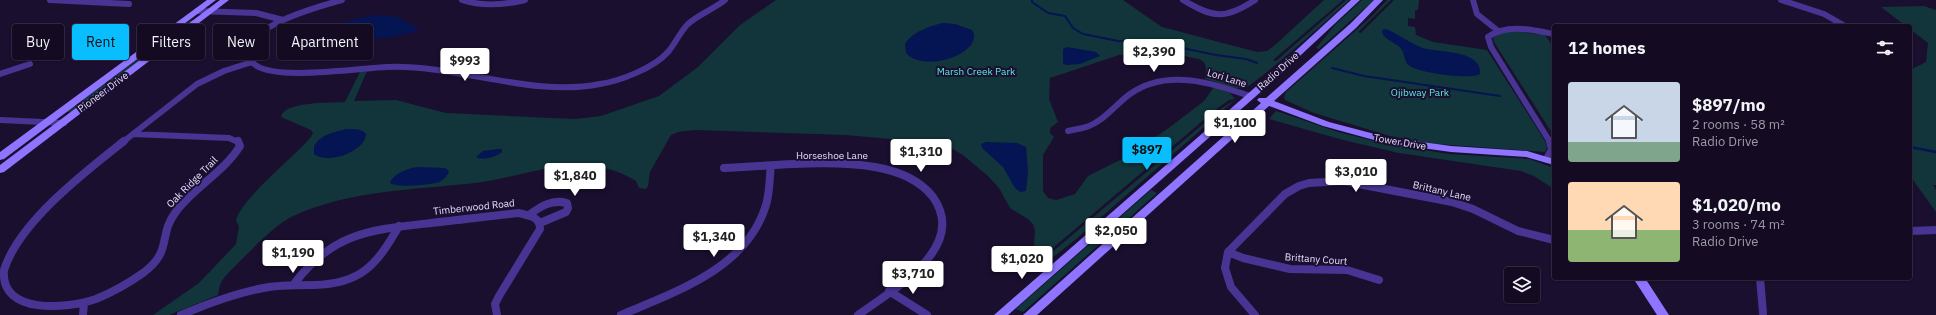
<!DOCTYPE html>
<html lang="en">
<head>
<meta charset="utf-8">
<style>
  body { margin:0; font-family:"IBM Plex Sans",sans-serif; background:#1d142b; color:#f1f3f6; height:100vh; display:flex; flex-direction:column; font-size:15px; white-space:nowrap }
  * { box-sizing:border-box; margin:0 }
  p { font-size:13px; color:#9d9ba6 }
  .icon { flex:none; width:22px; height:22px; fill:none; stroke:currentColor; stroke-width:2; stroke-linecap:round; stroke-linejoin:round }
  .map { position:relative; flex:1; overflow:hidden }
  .drawer { position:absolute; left:1552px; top:24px; width:360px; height:256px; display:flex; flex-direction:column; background:#140b23; border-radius:4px; box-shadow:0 1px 3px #0004,0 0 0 1px #332b41 }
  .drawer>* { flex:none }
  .top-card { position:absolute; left:12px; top:24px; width:380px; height:36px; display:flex; gap:8px }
  .tools { position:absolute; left:1504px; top:267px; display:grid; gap:8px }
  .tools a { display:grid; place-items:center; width:36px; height:36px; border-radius:4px; background:#140b23; box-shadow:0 1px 3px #0004,0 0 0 1px #332b41; font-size:20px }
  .price { position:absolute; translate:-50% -34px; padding:0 9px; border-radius:4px; background:#fff; color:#222; font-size:13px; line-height:26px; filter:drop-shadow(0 1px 2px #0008) }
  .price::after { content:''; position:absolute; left:50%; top:24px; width:12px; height:9px; margin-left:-6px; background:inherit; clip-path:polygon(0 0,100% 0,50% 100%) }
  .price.current { background:#09beff; color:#111 }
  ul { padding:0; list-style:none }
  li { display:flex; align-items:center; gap:12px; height:100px; padding:0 16px }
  li span { display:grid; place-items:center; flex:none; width:112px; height:80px; border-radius:4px; color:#555 }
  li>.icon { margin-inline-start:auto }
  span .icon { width:48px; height:48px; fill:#fffc; stroke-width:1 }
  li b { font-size:17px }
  h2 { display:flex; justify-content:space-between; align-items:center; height:48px; padding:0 16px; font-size:17px }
  .chip { padding:0 14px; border-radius:4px; background:#140b23; box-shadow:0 1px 3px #0004,0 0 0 1px #332b41; font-size:14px; line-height:36px }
  .chip.current { background:#09beff; color:#111 }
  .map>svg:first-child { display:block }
  .green { fill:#11353a }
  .water { fill:#051452 }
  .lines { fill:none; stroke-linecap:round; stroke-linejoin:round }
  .stream-far1 { stroke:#051452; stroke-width:2 }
  .stream { stroke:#051452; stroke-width:2.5 }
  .street-far1 { stroke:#483593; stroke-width:6 }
  .street { stroke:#483593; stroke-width:8 }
  .secondary { fill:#8e74ff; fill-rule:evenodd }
  .labels { text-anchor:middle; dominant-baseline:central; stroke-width:4; stroke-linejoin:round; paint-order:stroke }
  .park-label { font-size:10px; fill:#5beee1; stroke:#1a0f2f }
  .street-label { font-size:10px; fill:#e7ddff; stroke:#1a0f2f }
</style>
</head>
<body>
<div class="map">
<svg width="1936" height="315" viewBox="0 0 1936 315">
  <rect width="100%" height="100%" fill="#1a0f2f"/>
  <path class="green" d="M776 0H1123L1162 27 1257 52 1267 51 1274 46 1324 0H1343L1273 60 1276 61 1346 0H1349C1337 12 1253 87 1244 88 1231 90 1217 81 1205 79 1206 70 1208 63 1199 59L1159 51 1132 54 1119 55 1050 78 1049 99 1058 122 1050 128V133L1054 137 1043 155V191L1048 198 1056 200 1075 194 1088 176 1126 157 1166 130 1204 101 1214 87 1230 93 1235 99 1229 100 1219 107 1028 269 1026 263 1032 254 1034 246 1035 231 1033 224 1028 219 1010 208 999 188 988 176 963 155 951 148 902 140 846 135 694 130 678 132 671 135 650 172 648 186 646 189 639 188 636 181C582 148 531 176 475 183 412 190 349 190 291 217 277 224 256 245 245 256 239 263 224 275 221 283 219 286 219 291 218 295L169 315H153L199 283 236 244 239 227 236 220C242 198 294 157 311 137L313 133 311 130 281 117C284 101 331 103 345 102L360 72 367 71 354 101 396 100 446 113 575 119 601 116 659 96 698 67 740 25Z
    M1362 0H1374L1319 49 1316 48 1336 24Z
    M1387 0H1391L1358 32 1361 33 1394 0H1419L1418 10H1415V19L1408 18V26L1415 27 1416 35 1433 42 1487 50 1545 141 1547 147 1545 152 1436 144 1390 136 1314 113 1285 100 1284 97 1286 92 1371 17Z
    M1924 6 1936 10V185H1933L1936 190V212L1913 180H1910V70L1926 62 1928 43 1910 29V26H1906L1881 7Z
    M191 20H195L71 112H66Z
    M1514 31 1545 35 1554 48V136L1494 42 1493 38 1500 33Z
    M1235 100 1075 240 1034 272 1031 270 1222 108Z
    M1276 111 1338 132 1382 143 1448 154 1529 159 1554 168V189L1534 176 1521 171 1399 153 1343 140 1269 119Z
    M1151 190 1157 193 1023 312 1016 309Z"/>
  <path class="water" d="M380 15 398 17 419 29C410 38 326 45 314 40V36C327 24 362 17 380 15Z
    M943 23 955 24 972 30C986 51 926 75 906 53L905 44C912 32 930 26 943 23Z
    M1385 29C1390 29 1413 45 1423 48 1438 53 1482 49 1480 74 1471 80 1419 73 1410 66 1404 63 1405 55 1402 50 1397 43 1388 41 1383 35L1382 30Z
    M1067 47 1096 52 1100 56 1080 64 1066 65 1063 63V49Z
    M346 129C354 129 361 128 366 134 365 152 327 165 314 154V146C320 135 334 132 346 129Z
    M986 142 1017 143 1026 147 1028 172 1026 191 1020 192 1015 188 1003 167 982 148 981 144Z
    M498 149H502V152C496 157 483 161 476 157L483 151Z
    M418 167 445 168 449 171C448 175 444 180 439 182 431 185 396 188 390 183 393 174 408 168 418 167Z"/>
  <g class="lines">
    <path class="stream-far1" d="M1032 0V2L1048 13 1065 16 1073 28 1083 34 1118 41 1158 43 1216 55 1246 59 1257 63
      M1332 68 1364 76 1500 96"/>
    <path class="stream" d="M1910 147 1936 152"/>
    <path class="street-far1" d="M50 0 129 4
      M342 0C320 6 250 25 249 51 249 56 249 59 253 63 272 82 359 68 387 67 457 64 532 98 600 84 620 81 654 68 668 52 675 44 680 32 688 24 699 14 714 9 725 0
      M462 0C483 7 504 5 525 0
      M1183 0C1213 18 1225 20 1255 0
      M1473 0 1477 14 1497 30
      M1781 0 1824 14 1845 26
      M197 11 256 13 283 20
      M0 74 30 64
      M0 120 64 123
      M1068 131C1075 129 1082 129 1089 126 1105 120 1116 104 1130 94 1167 68 1211 83 1250 96
      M133 134 229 138 238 142
      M133 134 197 84 224 71 252 62
      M123 142 133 134
      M1550 142 1491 47 1488 37C1507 23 1533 30 1554 34"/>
    <path class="street" d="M124 141C86 171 19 222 4 270 0 315 67 309 96 299 113 292 129 283 143 273 173 251 158 236 175 213 193 188 224 172 240 146L238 141
      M1547 159 1552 149 1550 141
      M724 168C771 166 829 159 875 167 898 171 919 179 933 197 969 248 892 290 858 315
      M529 215C541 206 552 199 567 203L568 208 566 212 540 223
      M1910 231 1936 230
      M1228 252 1243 258 1290 269 1347 270 1379 280
      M1760 278 1763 313
      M294 284C333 232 370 230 431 223 460 220 490 216 519 213 529 216 540 216 540 229L499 296 495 304 497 315
      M889 291 927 315
      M83 315 84 303
      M181 315C209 303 238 292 269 287 284 285 299 285 314 285 362 284 377 264 399 226
      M621 315C675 292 745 269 765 208 770 195 769 180 771 166
      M1255 315 1231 287 1225 268 1228 252 1285 194 1299 186 1309 183 1343 181 1452 202 1473 209 1518 231 1554 240"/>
    <path class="secondary" d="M207 0H216L4 159 0 160V152Z
      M220 0H229L4 172 0 173V165Z
      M1351 0H1360L1273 81 1008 315H994L1267 77Z
      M1374 0H1383L1356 28 1274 101 1329 122 1386 137 1451 146 1527 151 1554 159V165L1526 157 1451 152 1385 143 1323 126 1269 106 1037 315H1023L1261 103 1257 100 1259 98H1266L1350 24Z
      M1633 278H1645L1669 315H1657Z"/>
  </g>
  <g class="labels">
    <g class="park-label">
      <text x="976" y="71">Marsh Creek Park</text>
      <text x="1420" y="92">Ojibway Park</text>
    </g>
    <g class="street-label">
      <text transform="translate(1278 71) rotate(-42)">Radio Drive</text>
      <text transform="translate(1227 78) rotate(17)">Lori Lane</text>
      <text transform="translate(103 92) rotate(-37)">Pioneer Drive</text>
      <text transform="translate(1400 142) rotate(10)">Tower Drive</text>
      <text x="832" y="155">Horseshoe Lane</text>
      <text transform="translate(192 182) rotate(-45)">Oak Ridge Trail</text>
      <text transform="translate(1442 191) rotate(13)">Brittany Lane</text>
      <text transform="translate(474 207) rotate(-6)">Timberwood Road</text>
      <text transform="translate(1316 259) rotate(4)">Brittany Court</text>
    </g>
  </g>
</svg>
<div class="tools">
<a><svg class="icon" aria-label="layers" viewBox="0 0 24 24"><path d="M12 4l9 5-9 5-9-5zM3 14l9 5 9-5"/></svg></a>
</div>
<b class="price" style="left:1154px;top:73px">$2,390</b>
<b class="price" style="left:465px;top:82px">$993</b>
<b class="price" style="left:1235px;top:144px">$1,100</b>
<b class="price current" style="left:1147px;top:171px">$897</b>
<b class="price" style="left:921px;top:173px">$1,310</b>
<b class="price" style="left:1356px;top:193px">$3,010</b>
<b class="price" style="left:575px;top:197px">$1,840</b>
<b class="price" style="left:1116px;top:252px">$2,050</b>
<b class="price" style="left:714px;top:258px">$1,340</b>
<b class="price" style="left:293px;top:274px">$1,190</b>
<b class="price" style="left:1022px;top:280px">$1,020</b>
<b class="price" style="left:913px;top:295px">$3,710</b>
<div class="top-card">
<a class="chip">Buy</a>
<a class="chip current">Rent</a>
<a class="chip">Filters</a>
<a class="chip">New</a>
<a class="chip">Apartment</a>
</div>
<section class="drawer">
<h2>12 homes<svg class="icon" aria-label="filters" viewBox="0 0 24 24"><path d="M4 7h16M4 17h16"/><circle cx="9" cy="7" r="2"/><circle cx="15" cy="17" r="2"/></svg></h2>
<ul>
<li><span style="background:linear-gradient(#c9d6e8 75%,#7fa58c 0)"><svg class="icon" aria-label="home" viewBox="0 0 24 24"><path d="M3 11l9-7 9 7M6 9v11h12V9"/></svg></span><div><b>$897/mo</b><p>2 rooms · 58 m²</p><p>Radio Drive</p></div></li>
<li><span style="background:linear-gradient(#ffd9b3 60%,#8fb573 0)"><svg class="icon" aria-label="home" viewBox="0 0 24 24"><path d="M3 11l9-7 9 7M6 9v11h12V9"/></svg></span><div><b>$1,020/mo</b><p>3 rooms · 74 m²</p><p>Radio Drive</p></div></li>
</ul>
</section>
</div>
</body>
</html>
